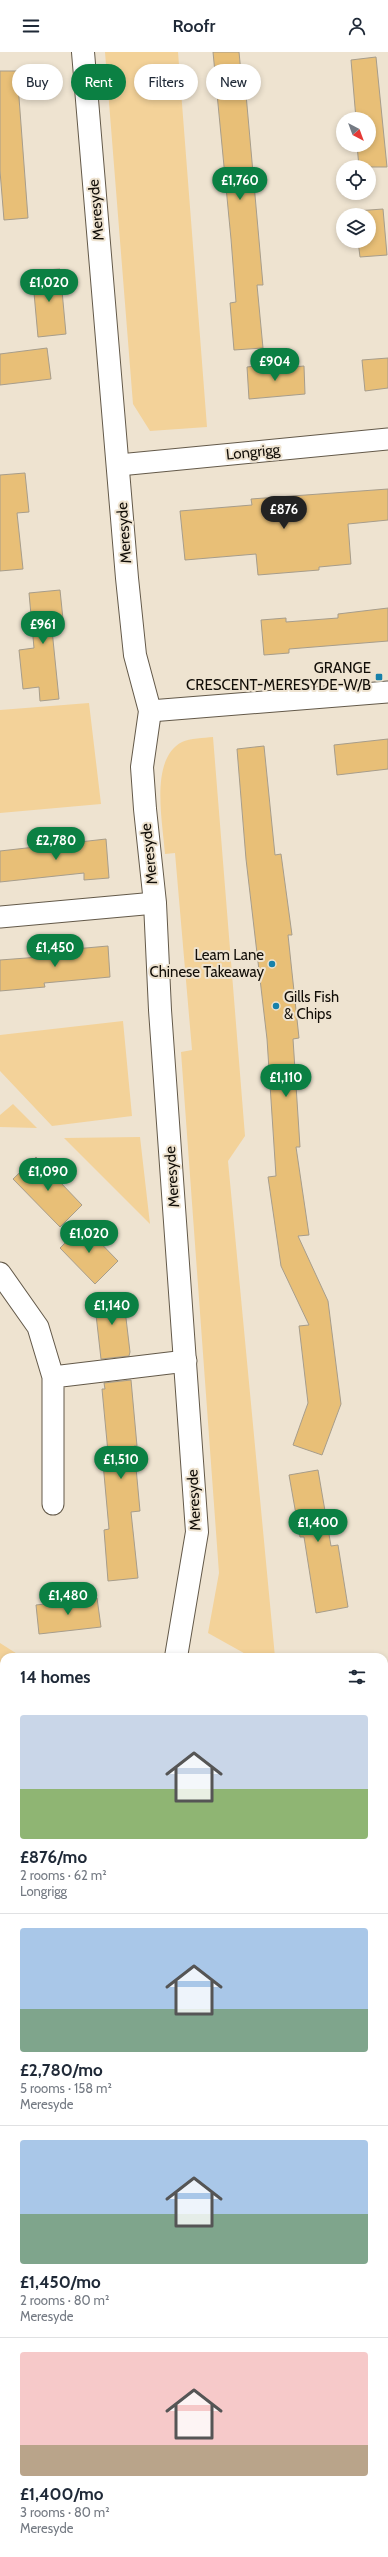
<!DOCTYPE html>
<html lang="en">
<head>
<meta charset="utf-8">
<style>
  body { margin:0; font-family:Cabin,sans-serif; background:#f2f2f3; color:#1f2937; height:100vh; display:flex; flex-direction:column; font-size:15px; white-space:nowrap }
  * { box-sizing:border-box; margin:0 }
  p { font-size:13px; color:#747a83 }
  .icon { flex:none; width:22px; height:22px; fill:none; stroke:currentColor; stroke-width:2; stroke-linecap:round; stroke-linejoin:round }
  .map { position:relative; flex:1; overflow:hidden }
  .side { position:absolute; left:0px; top:1601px; width:388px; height:904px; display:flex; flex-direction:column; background:#fff; border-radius:12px 12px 0 0; box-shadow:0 2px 6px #0003 }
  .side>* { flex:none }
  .banner { position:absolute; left:12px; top:12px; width:364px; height:36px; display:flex; gap:8px }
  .needle { width:26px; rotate:139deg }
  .fabs { position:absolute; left:336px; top:60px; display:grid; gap:8px }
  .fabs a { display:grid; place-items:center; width:40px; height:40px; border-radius:50%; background:#fff; box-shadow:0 2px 6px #0003; font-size:20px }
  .price { position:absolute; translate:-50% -34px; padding:0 9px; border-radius:14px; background:#0b8043; color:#fff; font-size:13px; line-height:26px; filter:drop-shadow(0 1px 2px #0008) }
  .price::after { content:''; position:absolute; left:50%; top:24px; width:12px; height:9px; margin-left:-6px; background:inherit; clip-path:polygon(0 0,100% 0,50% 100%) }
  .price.selected { background:#222; color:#fff }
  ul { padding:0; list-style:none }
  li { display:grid; align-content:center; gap:8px; height:212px; padding:0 20px }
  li+li { border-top:1px solid #e0e1e3 }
  li span { display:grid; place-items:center; height:124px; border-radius:4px; color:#555 }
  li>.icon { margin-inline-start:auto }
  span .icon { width:72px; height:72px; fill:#fffc; stroke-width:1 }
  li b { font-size:17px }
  h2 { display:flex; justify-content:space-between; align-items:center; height:48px; padding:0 20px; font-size:17px }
  .pill { padding:0 14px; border-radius:18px; background:#fff; box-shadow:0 2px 6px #0003; font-size:14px; line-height:36px }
  .pill.selected { background:#0b8043; color:#fff }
  header { display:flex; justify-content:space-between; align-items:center; height:52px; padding:0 20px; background:#fff; font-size:18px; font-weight:600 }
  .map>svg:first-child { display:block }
  .green { fill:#f3d299 }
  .building { fill:#e8bf77; stroke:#a79d8b }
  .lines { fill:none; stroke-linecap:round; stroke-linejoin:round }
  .minor-casing { stroke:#635949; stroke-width:23 }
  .tertiary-casing { stroke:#635949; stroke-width:24 }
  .trunk-casing { stroke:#635949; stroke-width:24 }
  .minor { stroke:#fff; stroke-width:21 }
  .tertiary { stroke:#fff; stroke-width:22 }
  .trunk { stroke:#fff; stroke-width:22 }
  .poi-dot { fill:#1781aa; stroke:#eee3d0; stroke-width:1.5 }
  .labels { text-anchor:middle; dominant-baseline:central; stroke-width:4; stroke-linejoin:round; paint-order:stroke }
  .street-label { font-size:15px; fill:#120e08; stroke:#eee3d0 }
  .poi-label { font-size:15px; fill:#120e08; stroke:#eee3d0; text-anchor:end }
</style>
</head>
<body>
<header><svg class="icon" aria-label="menu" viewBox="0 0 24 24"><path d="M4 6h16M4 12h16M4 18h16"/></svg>Roofr<svg class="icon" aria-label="person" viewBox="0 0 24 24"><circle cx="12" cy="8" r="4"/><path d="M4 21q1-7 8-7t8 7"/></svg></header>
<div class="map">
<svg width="388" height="2505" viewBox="0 0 388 2505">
  <rect width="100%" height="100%" fill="#eee3d0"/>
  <path class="green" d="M105 0H178L207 375 150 379 133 352Z
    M89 651 101 752 0 761V658Z
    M213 685 245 1084 228 1109 275 1605H251L208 1581 219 1521 181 1000 192 998 175 801 165 802C163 771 149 707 182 690 190 686 204 686 213 685Z
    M123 969 132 1064 52 1074 0 1019V983Z
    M13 1052 37 1076 0 1075V1063Z
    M140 1085 150 1172 64 1086Z
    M0 1591 22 1605H4V1791L0 1795Z
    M384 2231 388 2233V2325L384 2328Z
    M61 2501H119L113 2505H55Z"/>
  <path class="building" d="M213 0H239L242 31H245L263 233H257L263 296 234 298 230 251 236 250 231 187Z
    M376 5 387 115H359L357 93H369V67H356L351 8Z
    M0 19H17L28 166 4 168 0 119Z
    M383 157 387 203 360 205 358 189H369V163H356V159Z
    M60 217 66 282 38 285 32 219Z
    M47 296 51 327 0 333V302Z
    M388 306V336L365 339 362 308Z
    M271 312 272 317 304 314 305 342 249 347 247 315Z
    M25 421 29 460 17 461 23 517 0 519V423Z
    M388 437V468L348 472 351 512 319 515V518L258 523 256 502 185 508 180 459 252 453 251 447Z
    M60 538 64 577 52 578 59 647 40 649 39 635 23 637 19 598 34 596 29 541Z
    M388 556V589L289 597V601L264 603 261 568 286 566V570L338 566V562Z
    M388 687V717L337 723 334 693Z
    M264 694 275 803 281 802 292 883H288L299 986 293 987 300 1095H296L309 1183 298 1184 328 1249 341 1352 322 1403 293 1393 308 1351 299 1274 309 1273 281 1214 268 1125 276 1124 267 987 246 807 237 697Z
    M106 787 109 826 84 828V821L0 830V799Z
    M108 894 110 925 44 931 45 935 0 939V908L53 904 52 899Z
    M36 1105 82 1153 60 1175 13 1127Z
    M83 1173 118 1209 95 1232 60 1196Z
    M123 1241 130 1300 129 1304 101 1307 94 1245Z
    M131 1328 137 1394H134L140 1459 131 1460 138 1526 108 1529 104 1478 109 1477 103 1411H109L102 1337H105L104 1331Z
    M318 1418 331 1494 338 1493 348 1555 316 1561 304 1485H300L289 1423Z
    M97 1546 101 1575 39 1582 36 1553Z"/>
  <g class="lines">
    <defs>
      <path id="minor" d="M119 413 388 387
        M150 659 388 640
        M0 865 155 851
        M0 1221 38 1275 53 1325V1452
        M53 1325 186 1309
        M384 1696 388 1698
        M0 2005 4 2001
        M0 2392 4 2388"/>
      <path id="tertiary" d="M83 0 127 526 135 603 150 659 142 715 145 757 155 851 160 958 197 1480 176 1605
        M0 1838 4 1834"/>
      <path id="trunk" d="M384 2370 388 2367
        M384 2419 388 2417
        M166 2505 172 2501
        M245 2505 251 2501"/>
    </defs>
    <use href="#minor" class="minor-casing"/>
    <use href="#tertiary" class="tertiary-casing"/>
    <use href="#trunk" class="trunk-casing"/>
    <use href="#minor" class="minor"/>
    <use href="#tertiary" class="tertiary"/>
    <use href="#trunk" class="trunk"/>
  </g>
  <g class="poi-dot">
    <rect x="375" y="621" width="8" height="8" rx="2"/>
    <circle cx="272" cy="912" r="4"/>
    <circle cx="276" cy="954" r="4"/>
  </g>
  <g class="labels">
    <g class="street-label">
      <text transform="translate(96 158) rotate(-95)">Meresyde</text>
      <text transform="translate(253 400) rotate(-6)">Longrigg</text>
      <text transform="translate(124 481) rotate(-94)">Meresyde</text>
      <text transform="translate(149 802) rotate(-96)">Meresyde</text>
      <text transform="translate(172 1125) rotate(-94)">Meresyde</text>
      <text transform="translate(194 1448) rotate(-93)">Meresyde</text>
    </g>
    <g class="poi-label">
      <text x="371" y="616">GRANGE<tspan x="371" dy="17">CRESCENT-MERESYDE-W/B</tspan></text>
      <text x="264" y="903">Leam Lane<tspan x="264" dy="17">Chinese Takeaway</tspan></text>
      <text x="284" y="945" text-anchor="start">Gills Fish<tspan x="284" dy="17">&amp; Chips</tspan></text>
    </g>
  </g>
</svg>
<div class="fabs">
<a><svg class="needle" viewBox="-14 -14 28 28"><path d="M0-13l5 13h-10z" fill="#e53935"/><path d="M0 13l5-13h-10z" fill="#747a83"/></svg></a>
<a><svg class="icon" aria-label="locate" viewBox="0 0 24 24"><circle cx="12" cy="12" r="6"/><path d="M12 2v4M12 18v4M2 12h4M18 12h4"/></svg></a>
<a><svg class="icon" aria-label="layers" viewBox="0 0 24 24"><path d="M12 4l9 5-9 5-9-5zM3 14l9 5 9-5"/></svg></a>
</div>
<b class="price" style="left:240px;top:149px">£1,760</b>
<b class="price" style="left:49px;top:251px">£1,020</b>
<b class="price" style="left:275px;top:330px">£904</b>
<b class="price selected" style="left:284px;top:478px">£876</b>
<b class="price" style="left:43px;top:593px">£961</b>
<b class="price" style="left:56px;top:809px">£2,780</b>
<b class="price" style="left:55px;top:916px">£1,450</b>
<b class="price" style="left:286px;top:1046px">£1,110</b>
<b class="price" style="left:48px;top:1140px">£1,090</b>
<b class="price" style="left:89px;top:1202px">£1,020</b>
<b class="price" style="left:112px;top:1274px">£1,140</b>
<b class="price" style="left:121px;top:1428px">£1,510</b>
<b class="price" style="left:318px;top:1491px">£1,400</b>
<b class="price" style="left:68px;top:1564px">£1,480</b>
<div class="banner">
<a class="pill">Buy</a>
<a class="pill selected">Rent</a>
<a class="pill">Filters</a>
<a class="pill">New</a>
</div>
<section class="side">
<h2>14 homes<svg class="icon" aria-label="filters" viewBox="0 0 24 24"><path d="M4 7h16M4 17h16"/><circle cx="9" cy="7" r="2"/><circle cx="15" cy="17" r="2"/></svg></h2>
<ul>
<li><span style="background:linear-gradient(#c9d6e8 60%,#8fb573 0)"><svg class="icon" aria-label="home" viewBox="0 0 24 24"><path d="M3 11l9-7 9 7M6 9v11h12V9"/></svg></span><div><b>£876/mo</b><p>2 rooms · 62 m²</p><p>Longrigg</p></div></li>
<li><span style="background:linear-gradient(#a9c7e8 65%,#7fa58c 0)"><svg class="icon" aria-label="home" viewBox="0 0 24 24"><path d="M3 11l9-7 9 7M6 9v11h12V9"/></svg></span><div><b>£2,780/mo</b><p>5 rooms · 158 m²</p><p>Meresyde</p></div></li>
<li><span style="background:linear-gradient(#a9c7e8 60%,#7fa58c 0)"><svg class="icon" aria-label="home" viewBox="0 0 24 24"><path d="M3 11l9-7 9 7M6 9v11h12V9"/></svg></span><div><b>£1,450/mo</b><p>2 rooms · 80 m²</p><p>Meresyde</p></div></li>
<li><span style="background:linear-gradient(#f6c9c9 75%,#b9a48a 0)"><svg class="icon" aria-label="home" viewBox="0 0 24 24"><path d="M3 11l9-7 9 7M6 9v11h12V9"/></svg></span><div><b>£1,400/mo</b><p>3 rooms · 80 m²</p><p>Meresyde</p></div></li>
</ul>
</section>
</div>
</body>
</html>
